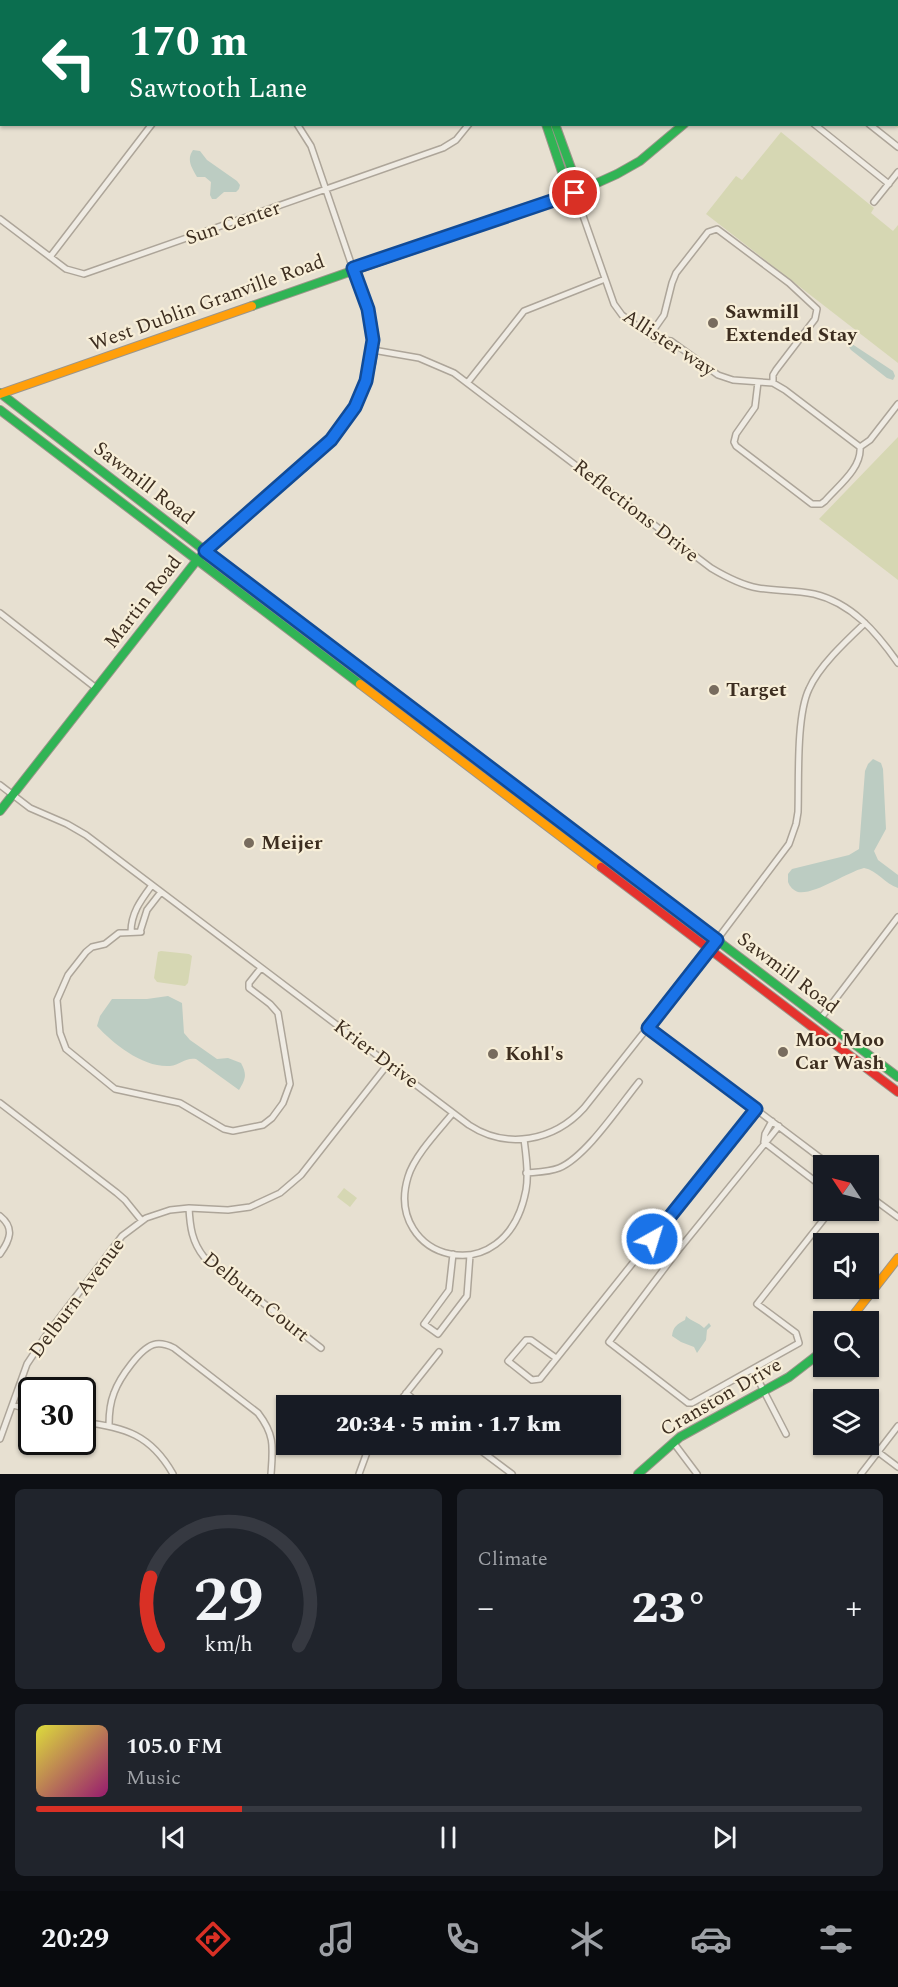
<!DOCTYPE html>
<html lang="en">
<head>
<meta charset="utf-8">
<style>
  body { margin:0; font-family:Spectral,serif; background:#20242c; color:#f1f3f6; height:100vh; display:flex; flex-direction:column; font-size:22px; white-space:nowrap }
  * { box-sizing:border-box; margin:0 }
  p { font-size:20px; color:#9ea1a6 }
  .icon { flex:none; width:33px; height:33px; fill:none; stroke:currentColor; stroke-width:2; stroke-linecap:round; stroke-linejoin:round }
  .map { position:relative; height:1474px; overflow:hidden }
  .sheet { display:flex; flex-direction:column; gap:15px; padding:15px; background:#0d0f14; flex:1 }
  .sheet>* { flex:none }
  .hud { position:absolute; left:0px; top:0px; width:898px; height:126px; box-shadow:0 2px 4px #0004; background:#0b6e4f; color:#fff; overflow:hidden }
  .needle { width:39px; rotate:305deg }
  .fabs { position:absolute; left:813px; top:1155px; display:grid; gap:12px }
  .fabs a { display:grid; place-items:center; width:66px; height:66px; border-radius:0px; background:#171b24; box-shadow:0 2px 4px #0004; font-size:30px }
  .speed { position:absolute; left:18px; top:1377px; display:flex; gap:12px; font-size:30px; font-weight:700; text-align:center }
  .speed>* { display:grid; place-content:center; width:78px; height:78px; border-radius:50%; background:#171b24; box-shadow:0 2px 4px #0004; line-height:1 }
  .speed .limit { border:3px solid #111; border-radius:9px; background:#fff; color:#111 }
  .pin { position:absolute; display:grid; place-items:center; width:51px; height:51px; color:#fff; margin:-26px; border:3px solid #fff; border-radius:50%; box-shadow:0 2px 6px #0007 }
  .me { position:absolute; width:66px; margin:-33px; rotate:39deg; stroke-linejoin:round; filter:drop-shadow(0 0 4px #0008) }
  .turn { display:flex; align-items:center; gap:21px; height:126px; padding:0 30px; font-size:27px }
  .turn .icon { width:78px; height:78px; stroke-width:2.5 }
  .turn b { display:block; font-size:42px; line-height:51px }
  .big { font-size:45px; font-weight:800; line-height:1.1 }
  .sheet .widget { flex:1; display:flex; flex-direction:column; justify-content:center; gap:9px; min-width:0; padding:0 21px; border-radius:9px; background:#20242c }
  .sheet .dial { align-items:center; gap:0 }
  .dial svg { height:156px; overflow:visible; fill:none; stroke:#363941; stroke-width:7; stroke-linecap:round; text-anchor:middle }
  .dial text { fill:#f1f3f6; stroke:none }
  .song { display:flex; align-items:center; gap:18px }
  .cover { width:72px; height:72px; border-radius:9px; background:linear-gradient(135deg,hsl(60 70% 55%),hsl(320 70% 35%)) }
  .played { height:6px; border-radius:3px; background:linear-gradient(90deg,#d93025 25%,#363941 25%) }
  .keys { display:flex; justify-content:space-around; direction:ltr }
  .heat { display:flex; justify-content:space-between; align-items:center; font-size:33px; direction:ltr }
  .sheet .tiles { flex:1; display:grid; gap:15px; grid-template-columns:1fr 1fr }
  .widget:last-child { grid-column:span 2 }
  .trip { position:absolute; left:276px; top:1395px; width:345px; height:60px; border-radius:0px; background:#171b24; box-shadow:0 2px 4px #0004; font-weight:800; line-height:60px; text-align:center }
  .tabs { display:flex; height:96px; justify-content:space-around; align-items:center; background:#090b0e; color:#9ea1a6 }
  .tabs .icon { width:42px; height:42px }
  .tabs .active { color:#d93025 }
  .tabs b { font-size:27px; color:#f1f3f6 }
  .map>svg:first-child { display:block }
  .green { fill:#d6d7b3 }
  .water { fill:#bcccc2 }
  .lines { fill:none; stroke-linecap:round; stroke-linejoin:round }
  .street-casing { stroke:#ada599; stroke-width:8 }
  .fast-casing { stroke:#9c958a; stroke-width:10 }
  .slow-casing { stroke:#9c958a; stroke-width:10 }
  .jam-casing { stroke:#9c958a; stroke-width:10 }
  .street { stroke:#efebe3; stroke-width:5 }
  .fast { stroke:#30b455; stroke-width:8 }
  .slow { stroke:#ff9f0a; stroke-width:8 }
  .jam { stroke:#e5322d; stroke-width:8 }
  .route-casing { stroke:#114b97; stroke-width:15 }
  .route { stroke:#1a73e8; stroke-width:10 }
  .poi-dot { fill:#786c5e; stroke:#f7eed8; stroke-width:2 }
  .labels { text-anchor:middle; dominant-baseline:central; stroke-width:4.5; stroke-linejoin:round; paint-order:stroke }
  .street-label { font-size:20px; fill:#3d2e20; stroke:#f7eed8 }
  .poi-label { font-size:20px; font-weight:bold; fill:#3d2e20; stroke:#f7eed8; text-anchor:start }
</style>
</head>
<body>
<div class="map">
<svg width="898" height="1474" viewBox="0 0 898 1474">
  <rect width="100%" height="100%" fill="#e7e0d1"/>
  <!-- green -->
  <path class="green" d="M837 0H898V128L893 125 897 124V2L835 1Z
    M781 132 874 208 871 213 893 231 898 225V363L706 214 736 176 742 180Z
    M898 437V580L819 519Z
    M161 951 189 954 192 956 188 983 185 986 157 982 154 978 158 952Z
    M344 1188 357 1198 350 1207 337 1197Z"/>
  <!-- water -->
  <path class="water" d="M193 150 200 151 207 160 237 181 240 185 239 189 236 192H224L216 199H212L210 195 211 182 205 177H197C192 168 186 160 193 150Z
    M852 344 893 371 895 376 893 380 887 378 851 350 848 346Z
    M873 759 881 763 883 769 886 829 874 851 878 860 898 875V888C885 884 877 870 864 868 847 872 815 895 798 892 793 890 790 887 788 882V874L792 869 849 855 859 849 865 771 868 764Z
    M168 996 182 1003 184 1033 190 1040 217 1059 228 1058 241 1063C247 1074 246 1079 239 1090L196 1059C186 1057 180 1065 170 1066 144 1068 113 1044 97 1026L100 1016 112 999H147Z
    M686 1316C691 1321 698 1322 704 1328L709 1323 711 1326 707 1330 706 1340 697 1353 694 1347 681 1342 672 1336C673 1327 677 1324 685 1320Z"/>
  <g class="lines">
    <!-- street casing -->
    <g class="street-casing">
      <path id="street" d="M200 0 201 2
        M703 2 705 0
        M297 124 311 146 353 269
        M814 124 889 184
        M869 124 898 147
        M575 193 614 304 622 315 655 339 671 341 718 375 733 380 773 383 785 390 860 447
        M874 202 898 172
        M0 219 66 269 84 274 443 148 456 140 469 124
        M50 257 152 124
        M650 335 664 315 672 283 676 273 708 232 717 229 789 283 817 309 815 319 776 370 773 375V383
        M373 350 419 358 454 373 711 568C726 577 741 585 758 588 776 591 795 590 814 594 852 603 877 633 898 663
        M468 382 524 311 605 279
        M758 382 755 407 736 434 734 442 736 446 812 504H821L825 501C838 486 862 468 860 447L870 440 898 404
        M0 613 96 688
        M0 785 30 808 67 824 86 835 469 1125C507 1150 554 1141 584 1108L710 949 789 844 796 824 798 812C799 781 796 716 809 689 819 666 847 640 865 623
        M131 932C131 913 141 900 152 885
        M140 932 147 910 161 892
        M141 932 119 933 105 944 92 947 86 952 68 975 57 1000 60 1033 66 1049 115 1089 180 1103 224 1129 233 1131 263 1125 272 1118 283 1103 290 1084 278 1013 270 1004 249 988V983L261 968
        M821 1018 898 917
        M648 1028 831 1166
        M0 1103 117 1193 125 1200 142 1221
        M453 1113C439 1130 414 1156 408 1177 383 1259 506 1296 526 1190 529 1174 526 1155 524 1139
        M779 1126 676 1253 609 1342 688 1403H692L799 1343 796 1333 757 1304 831 1210
        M764 1142 824 1188
        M764 1142 765 1134 772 1121
        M526 1173C537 1172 549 1172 559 1168 586 1157 620 1105 639 1082
        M868 1195 898 1217
        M189 1208C190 1227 192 1242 204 1257L321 1348
        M0 1216C15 1228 10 1240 0 1254
        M453 1254 449 1290 424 1324 438 1334 467 1296 470 1255
        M556 1358 531 1340H526L508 1361 532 1380 540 1379 756 1109
        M753 1370 786 1434
        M406 1393 422 1406
        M13 1405 32 1410
        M396 1406 439 1352
        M82 1422C125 1427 151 1435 173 1474
        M109 1425C109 1414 110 1403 114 1393 119 1379 141 1346 156 1344 163 1343 168 1345 174 1348L258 1413C275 1435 273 1447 271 1474
        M0 1439 27 1364 45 1337 122 1236 146 1218 170 1210 189 1208 228 1210 250 1207 280 1193 301 1175 388 1064
        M673 1442 697 1474
        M472 1444 512 1474
        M878 1452 898 1467
        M359 1474 370 1444
        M861 1474 898 1426"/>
    </g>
    <!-- fast casing -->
    <g class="fast-casing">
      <path id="fast" d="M505 0 506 2
        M518 0 519 2
        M825 2 826 0
        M546 124 565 181 575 193
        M555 124 575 179V193
        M252 306 575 193 617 174 640 161 684 124
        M0 393 390 693
        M0 410 360 684
        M0 811 197 560 223 535 304 467
        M616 864 898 1077
        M638 1474 680 1437 789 1377 824 1350"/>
    </g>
    <!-- slow casing -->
    <g class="slow-casing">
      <path id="slow" d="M736 0 737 2
        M0 394 252 306
        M304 467C343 432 383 377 372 321 368 303 360 286 353 269
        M360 684 601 867
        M390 693 616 864
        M848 1322 898 1258"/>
    </g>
    <!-- jam casing -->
    <g class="jam-casing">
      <path id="jam" d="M601 867 898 1092"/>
    </g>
    <!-- street -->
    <use href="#street" class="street"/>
    <!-- fast -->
    <use href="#fast" class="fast"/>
    <!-- slow -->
    <use href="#slow" class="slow"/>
    <!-- jam -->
    <use href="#jam" class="jam"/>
  </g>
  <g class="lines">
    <!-- route casing -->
    <g class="route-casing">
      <path id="route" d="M575 193 353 268 368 309 373 340 366 381 355 407 331 440 205 551 717 940 648 1028 756 1109 652 1239"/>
    </g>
    <!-- route -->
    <use href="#route" class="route"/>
  </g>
  <!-- markers -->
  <g class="poi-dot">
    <circle cx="713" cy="323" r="6"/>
    <circle cx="714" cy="690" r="6"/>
    <circle cx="249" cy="843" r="6"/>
    <circle cx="783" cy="1052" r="6"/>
    <circle cx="493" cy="1054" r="6"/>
  </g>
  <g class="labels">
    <!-- street labels -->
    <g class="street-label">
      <text transform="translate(233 223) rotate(-19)">Sun Center</text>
      <text transform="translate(207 303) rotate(-20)">West Dublin Granville Road</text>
      <text transform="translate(669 343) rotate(33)">Allister way</text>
      <text transform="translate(144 483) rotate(38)">Sawmill Road</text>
      <text transform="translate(636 511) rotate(38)">Reflections Drive</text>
      <text transform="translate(143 602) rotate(-52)">Martin Road</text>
      <text transform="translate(788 973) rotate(37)">Sawmill Road</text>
      <text transform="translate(376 1054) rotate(37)">Krier Drive</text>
      <text transform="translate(256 1297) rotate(39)">Delburn Court</text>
      <text transform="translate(77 1298) rotate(-53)">Delburn Avenue</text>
      <text transform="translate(721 1397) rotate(-30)">Cranston Drive</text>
    </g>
    <!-- poi labels -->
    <g class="poi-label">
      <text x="725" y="312">Sawmill<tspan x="725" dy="23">Extended Stay</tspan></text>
      <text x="726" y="690">Target</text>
      <text x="261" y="843">Meijer</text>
      <text x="795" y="1040">Moo Moo<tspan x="795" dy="23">Car Wash</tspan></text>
      <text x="505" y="1054">Kohl's</text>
    </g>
  </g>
</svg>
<div class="fabs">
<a><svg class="needle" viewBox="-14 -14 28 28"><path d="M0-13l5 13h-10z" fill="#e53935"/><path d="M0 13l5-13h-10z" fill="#9ea1a6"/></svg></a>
<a><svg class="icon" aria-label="sound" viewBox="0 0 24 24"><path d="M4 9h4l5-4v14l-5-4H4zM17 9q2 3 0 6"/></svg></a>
<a><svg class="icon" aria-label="search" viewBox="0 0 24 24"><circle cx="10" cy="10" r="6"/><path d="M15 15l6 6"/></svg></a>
<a><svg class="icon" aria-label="layers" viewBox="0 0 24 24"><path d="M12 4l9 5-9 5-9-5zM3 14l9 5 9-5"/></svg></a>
</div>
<div class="speed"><div class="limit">30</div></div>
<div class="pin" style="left:575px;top:193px;background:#d93025"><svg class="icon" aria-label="arrive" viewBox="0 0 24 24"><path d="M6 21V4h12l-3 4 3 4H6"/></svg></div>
<svg class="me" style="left:652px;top:1239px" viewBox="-20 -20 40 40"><circle r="17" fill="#1a73e8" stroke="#fff" stroke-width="3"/><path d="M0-11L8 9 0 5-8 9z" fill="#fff"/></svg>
<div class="trip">20:34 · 5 min · 1.7 km</div>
<div class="hud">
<div class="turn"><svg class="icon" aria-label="left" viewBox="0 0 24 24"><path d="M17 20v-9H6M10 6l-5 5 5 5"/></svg><div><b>170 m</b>Sawtooth Lane</div></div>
</div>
</div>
<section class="sheet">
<div class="tiles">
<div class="widget dial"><svg viewBox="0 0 100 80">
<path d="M14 69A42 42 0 1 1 86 69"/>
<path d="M14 69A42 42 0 0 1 10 34" stroke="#d93025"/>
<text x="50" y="56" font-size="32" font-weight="700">29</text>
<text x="50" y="72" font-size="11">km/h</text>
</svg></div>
<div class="widget"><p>Climate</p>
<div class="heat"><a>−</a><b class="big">23°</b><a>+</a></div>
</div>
<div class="widget">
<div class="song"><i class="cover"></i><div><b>105.0 FM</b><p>Music</p></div></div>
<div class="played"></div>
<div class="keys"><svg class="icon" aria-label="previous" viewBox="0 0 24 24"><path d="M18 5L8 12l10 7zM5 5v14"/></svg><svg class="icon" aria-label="pause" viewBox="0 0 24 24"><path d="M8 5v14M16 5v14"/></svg><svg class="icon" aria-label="next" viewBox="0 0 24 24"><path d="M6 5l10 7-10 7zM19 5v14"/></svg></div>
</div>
</div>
</section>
<nav class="tabs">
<b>20:29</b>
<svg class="icon active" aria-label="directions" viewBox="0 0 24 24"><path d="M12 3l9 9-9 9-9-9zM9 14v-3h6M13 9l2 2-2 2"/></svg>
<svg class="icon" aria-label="music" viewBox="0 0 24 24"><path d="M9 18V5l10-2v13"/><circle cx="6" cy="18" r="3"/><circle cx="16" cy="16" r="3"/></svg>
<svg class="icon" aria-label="phone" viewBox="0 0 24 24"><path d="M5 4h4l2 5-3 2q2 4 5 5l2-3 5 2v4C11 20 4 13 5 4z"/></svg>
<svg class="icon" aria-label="climate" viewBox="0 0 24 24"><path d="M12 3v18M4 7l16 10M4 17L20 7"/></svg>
<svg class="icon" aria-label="car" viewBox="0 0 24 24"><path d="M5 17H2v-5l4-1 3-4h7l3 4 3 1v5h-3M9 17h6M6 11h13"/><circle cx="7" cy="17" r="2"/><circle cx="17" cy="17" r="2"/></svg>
<svg class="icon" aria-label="filters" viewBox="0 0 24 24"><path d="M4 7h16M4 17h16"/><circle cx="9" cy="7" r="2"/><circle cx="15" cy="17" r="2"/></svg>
</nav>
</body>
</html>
